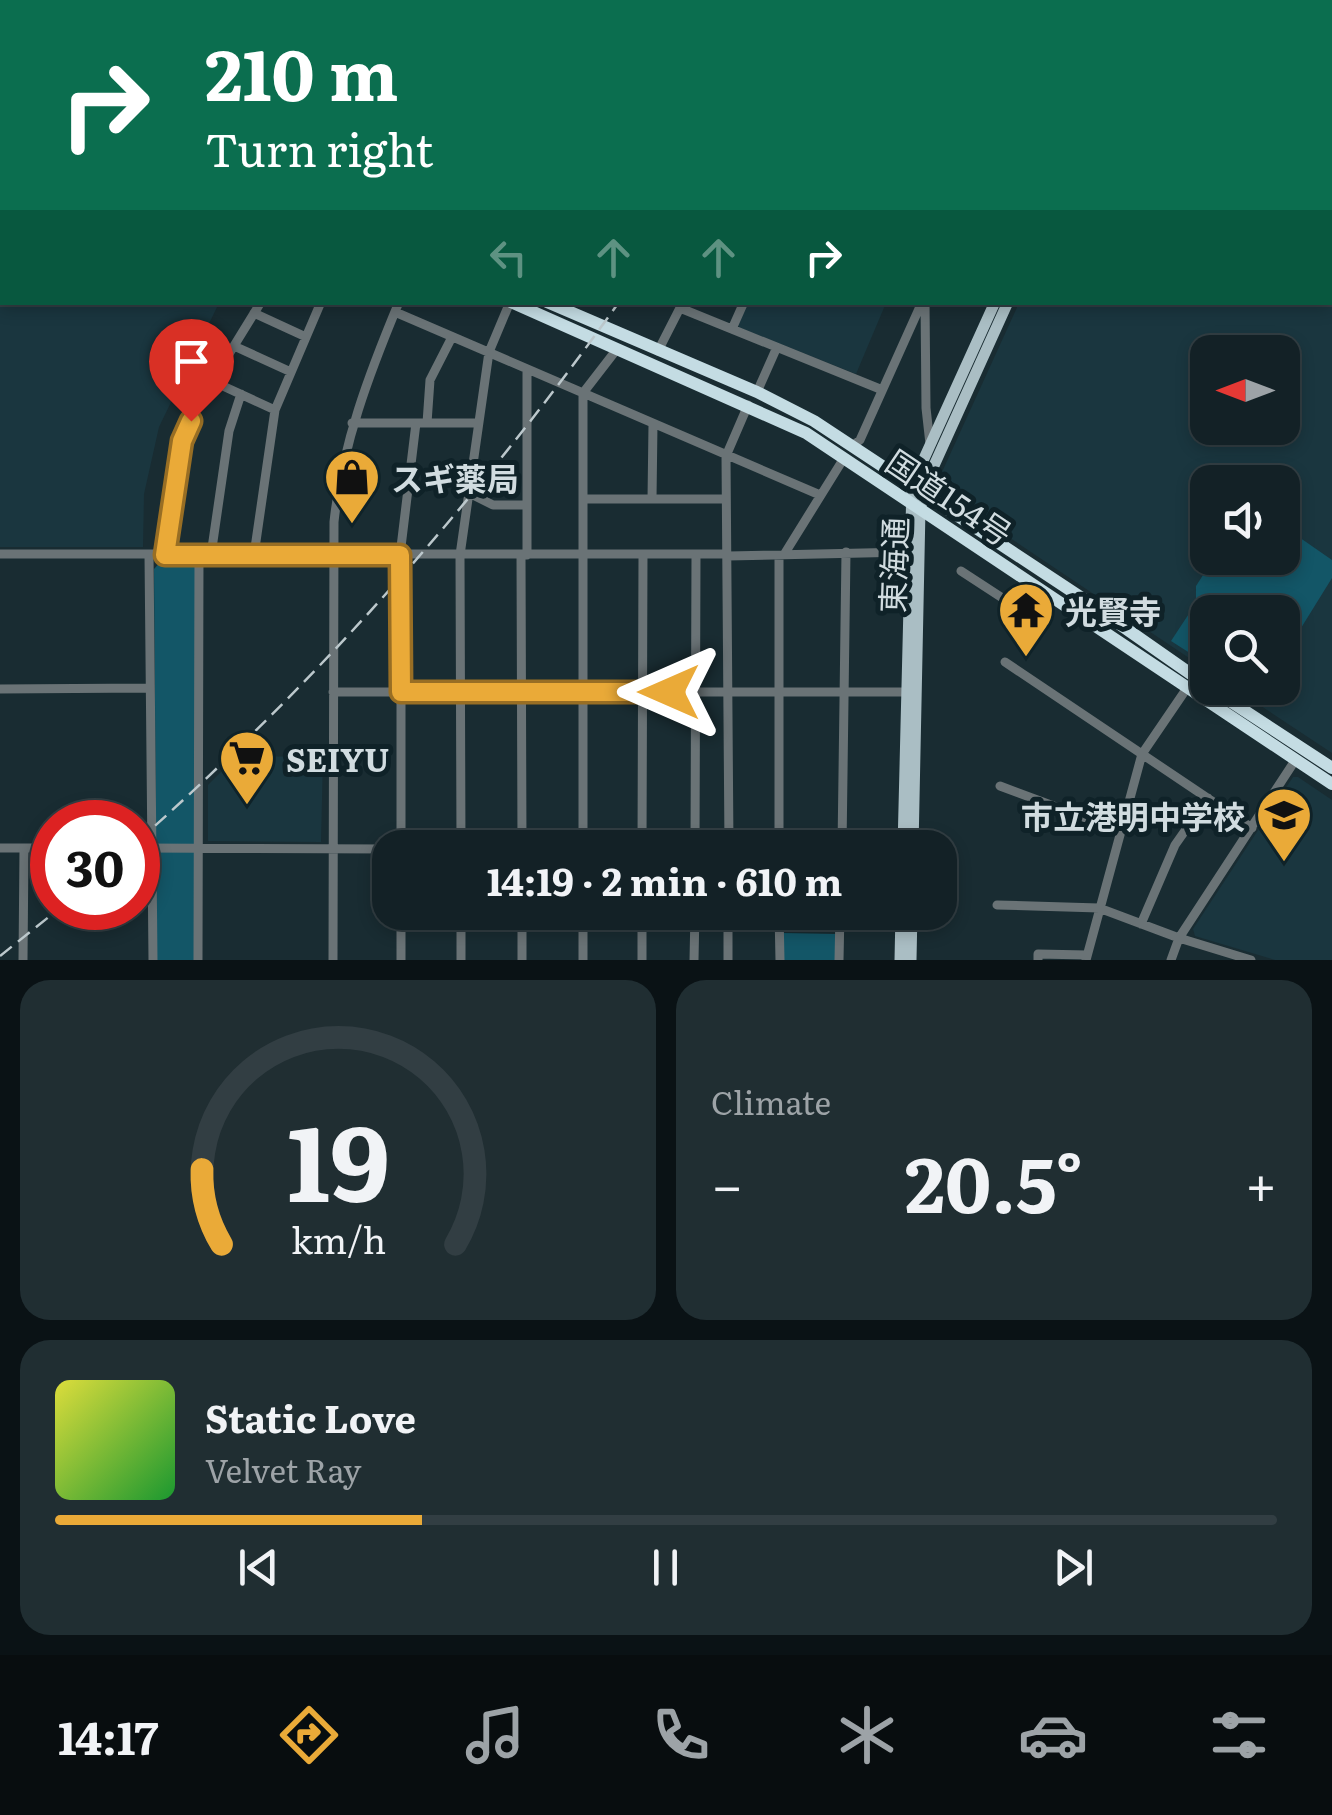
<!DOCTYPE html>
<html lang="en">
<head>
<meta charset="utf-8">
<style>
  body { margin:0; font-family:Literata,"Noto Sans JP",serif; background:#202e32; color:#f1f3f6; height:100vh; display:flex; flex-direction:column; font-size:38px; white-space:nowrap }
  * { box-sizing:border-box; margin:0 }
  p { font-size:32px; color:#9da3a7 }
  .icon { flex:none; width:55px; height:55px; fill:none; stroke:currentColor; stroke-width:2; stroke-linecap:round; stroke-linejoin:round }
  .map { position:relative; height:960px; overflow:hidden }
  .panel { display:flex; flex-direction:column; gap:20px; padding:20px; background:#0a1215; flex:1 }
  .panel>* { flex:none }
  .guide { position:absolute; left:0px; top:0px; width:1332px; height:305px; box-shadow:0 5px 15px #0003,0 0 0 2px #323e43; background:#0b6e4f; color:#fff; overflow:hidden }
  .needle { width:65px; rotate:270deg }
  .buttons { position:absolute; left:1190px; top:335px; display:grid; gap:20px }
  .buttons a { display:grid; place-items:center; width:110px; height:110px; border-radius:20px; background:#132126; box-shadow:0 5px 15px #0003,0 0 0 2px #323e43; font-size:50px }
  .speed { position:absolute; left:30px; top:800px; display:flex; gap:20px; font-size:50px; font-weight:700; text-align:center }
  .speed>* { display:grid; place-content:center; width:130px; height:130px; border-radius:50%; background:#132126; box-shadow:0 5px 15px #0003,0 0 0 2px #323e43; line-height:1 }
  .speed .limit { border:15px solid #d22; background:#fff; color:#111 }
  .pin { position:absolute; display:grid; place-items:center; width:85px; height:85px; color:#fff; margin:-102px -42px; border-radius:50% 50% 50% 0; rotate:-45deg; box-shadow:0 0 10px #0007 }
  .pin .icon { rotate:45deg }
  .me { position:absolute; width:110px; margin:-55px; rotate:270deg; stroke-linejoin:round; filter:drop-shadow(0 0 8px #0008) }
  .turn { display:flex; align-items:center; gap:35px; height:210px; padding:0 40px; font-size:45px }
  .turn .icon { width:130px; height:130px; stroke-width:2.5 }
  .turn b { display:block; font-size:70px; line-height:85px }
  .lanes { display:flex; align-items:center; height:95px; padding:0 40px; background:#0003; justify-content:center; gap:50px; direction:ltr }
  .lanes .off { opacity:.35 }
  .big { font-size:75px; font-weight:700; line-height:1.1 }
  .panel .card { flex:1; display:flex; flex-direction:column; justify-content:center; gap:15px; min-width:0; padding:0 35px; border-radius:30px; background:#202e32 }
  .panel .dial { align-items:center; gap:0 }
  .dial svg { height:260px; overflow:visible; fill:none; stroke:#323e43; stroke-width:7; stroke-linecap:round; text-anchor:middle }
  .dial text { fill:#f1f3f6; stroke:none }
  .song { display:flex; align-items:center; gap:30px }
  .cover { width:120px; height:120px; border-radius:15px; background:linear-gradient(135deg,hsl(60 70% 55%),hsl(130 70% 35%)) }
  .played { height:10px; border-radius:5px; background:linear-gradient(90deg,#eaaa38 30%,#323e43 30%) }
  .keys { display:flex; justify-content:space-around; direction:ltr }
  .heat { display:flex; justify-content:space-between; align-items:center; font-size:55px; direction:ltr }
  .panel .tiles { flex:1; display:grid; gap:20px; grid-template-columns:1fr 1fr }
  .card:last-child { grid-column:span 2 }
  .trip { position:absolute; left:372px; top:830px; width:585px; height:100px; border-radius:30px; background:#132126; box-shadow:0 5px 15px #0003,0 0 0 2px #323e43; font-weight:700; line-height:100px; text-align:center }
  .menu { display:flex; height:160px; justify-content:space-around; align-items:center; background:#080d0f; color:#9da3a7 }
  .menu .icon { width:70px; height:70px }
  .menu .on { color:#eaaa38 }
  .menu b { font-size:45px; color:#f1f3f6 }
  .map>svg:first-child { display:block }
  .built { fill:#1a363f; fill-rule:evenodd }
  .green { fill:#135667 }
  .lines { fill:none; stroke-linecap:round; stroke-linejoin:round }
  .minor { stroke:#6a7376; stroke-width:9 }
  .major { stroke:#aabec4; stroke-width:11 }
  .highway { stroke:#c4dce3; stroke-width:12 }
  .rail { stroke:#bcc8cc; stroke-width:2.5; stroke-dasharray:15 8; stroke-linecap:butt }
  .route-casing { stroke:#986e24; stroke-width:25 }
  .route { stroke:#eaaa38; stroke-width:18 }
  .labels { text-anchor:middle; dominant-baseline:central; stroke-width:10; stroke-linejoin:round; paint-order:stroke }
  .poi-label { font-size:32px; font-weight:bold; fill:#d1dce0; stroke:#0f2228; text-anchor:start }
  .street-label { font-size:32px; fill:#d1dce0; stroke:#0f2228 }
</style>
</head>
<body>
<div class="map">
<svg width="1332" height="960" viewBox="0 0 1332 960">
  <rect width="100%" height="100%" fill="#192c32"/>
  <!-- built -->
  <path class="built" d="M1330 12 1332 13V753L1234 688H1282V612H1208L1207 670 949 497 942 472 1019 303 1330 302ZM1208 352H1282V428H1208ZM1208 482H1282V558H1208Z
    M0 96 2 302 219 303 159 427 144 494 143 547H0Z
    M748 303H886L856 374 740 328 738 325Z
    M237 756 323 757 321 842 208 841V785Z
    M1293 777H1298L1332 800V960H1275L1195 936 1193 929Z"/>
  <!-- green -->
  <path class="green" d="M1283 526 1332 560V578L1283 657 1282 612H1208L1207 664 1171 641 1196 603V586L1214 558H1282Z
    M163 559 191 560 195 565V960H157L154 569Z
    M783 933 837 934 836 960H782Z"/>
  <g class="lines">
    <!-- minor -->
    <path class="minor" d="M697 0 703 2
      M10 2 11 0
      M193 2 194 0
      M457 2 458 0
      M530 2 531 0
      M571 2 573 0
      M716 2 717 0
      M766 2 767 0
      M840 2 841 0
      M910 2 911 0
      M1122 2 1123 0
      M1159 2 1160 0
      M0 26 2 20
      M925 302 926 408 930 444
      M680 308 880 389
      M395 312 820 495
      M254 313 306 337
      M732 329 744 302
      M234 346 291 372
      M658 351 683 302
      M212 381 275 410
      M757 392 777 347
      M352 423H478
      M427 423 430 380 452 337
      M852 446 860 440 922 302
      M469 493 493 505H527
      M583 499H726
      M652 499 653 424
      M785 553 844 458
      M0 554H727
      M149 555 153 960
      M165 555 182 441 200 401 261 302
      M211 555 229 431 241 394
      M254 555 275 410 321 302
      M521 555 522 848
      M527 555V369
      M728 556 908 552
      M779 556V848
      M961 571 1007 601
      M1005 662 1252 828
      M0 689 149 688
      M333 692H905
      M1000 786 1121 831
      M0 848H52
      M138 848 390 849
      M401 848V547L416 423
      M461 848 460 555 489 352 510 302
      M583 848V393L617 349
      M642 848 643 554
      M695 848 696 554
      M729 848 726 456 748 405
      M842 848 846 552
      M997 905 1099 908 1179 938 1251 960
      M401 912V960
      M779 912 780 960
      M1141 924 1175 845 1208 798
      M23 960 24 848
      M198 960 199 555
      M333 960 334 522C342 445 369 374 399 302
      M461 960V912
      M522 960V912
      M583 960V912
      M642 960V912
      M694 960 695 912
      M728 960V912
      M839 960 840 912
      M1038 960V954L1087 955
      M1086 960 1142 754 1187 688
      M1171 960 1179 938 1296 759"/>
    <!-- major -->
    <path class="major" d="M1130 2 1131 0
      M1143 2 1144 0
      M903 848 912 485 995 302
      M913 848 920 509 932 470 1008 302
      M900 960 901 912
      M911 960 912 912"/>
    <!-- highway -->
    <path class="highway" d="M0 66 2 67
      M0 82 2 83
      M511 302 806 433 1332 784
      M547 302 757 392 814 421 1085 600 1208 686
      M1210 688 1332 768"/>
    <!-- rail -->
    <path class="rail" d="M812 2 813 0
      M138 841C318 681 479 499 619 302
      M0 956 60 908"/>
  </g>
  <g class="lines">
    <!-- route casing -->
    <g class="route-casing">
      <path id="route" d="M191 421 182 441 165 555H400L401 692H669"/>
    </g>
    <!-- route -->
    <use href="#route" class="route"/>
  </g>
  <!-- icons -->
  <defs>
    <g id="shop-pin" transform="scale(2.875)"><path d="M0 17L-7.5 6A9.5 9.5 0 1 1 7.5 6Z" fill="#eaaa38" stroke="#0f2228"/><path d="M-5-2.5h2.3a2.7 3.5 0 0 1 5.4 0H5L5.5 6h-11ZM-1.5-2.5h3a1.5 2.3 0 0 0-3 0Z" fill="#111"/></g>
    <g id="temple-pin" transform="scale(2.875)"><path d="M0 17L-7.5 6A9.5 9.5 0 1 1 7.5 6Z" fill="#eaaa38" stroke="#0f2228"/><path d="M0-6L5-2H3V0L6.5 2.5H4V6H1.5V3h-3V6H-4V2.5H-6.5L-3 0V-2H-5Z" fill="#111"/></g>
    <g id="supermarket-pin" transform="scale(2.875)"><path d="M0 17L-7.5 6A9.5 9.5 0 1 1 7.5 6Z" fill="#eaaa38" stroke="#0f2228"/><path d="M-6-5.5h2.5l.6 2H6L4.5 2H-2.5L-4.4-4H-6ZM-1.5 3.2a1.3 1.3 0 1 0 .1 0ZM3 3.2a1.3 1.3 0 1 0 .1 0Z" fill="#111"/></g>
    <g id="school-pin" transform="scale(2.875)"><path d="M0 17L-7.5 6A9.5 9.5 0 1 1 7.5 6Z" fill="#eaaa38" stroke="#0f2228"/><path d="M0-5L7-2L0 1L-7-2ZM-4 1L0 2.5L4 1V4Q0 6-4 4Z" fill="#111"/></g>
  </defs>
  <g fill-rule="evenodd">
    <use href="#shop-pin" x="352" y="477"/>
    <use href="#temple-pin" x="1026" y="610"/>
    <use href="#supermarket-pin" x="247" y="758"/>
    <use href="#school-pin" x="1284" y="815"/>
  </g>
  <g class="labels">
    <!-- poi labels -->
    <g class="poi-label">
      <text x="391" y="477">スギ薬局</text>
      <text x="1065" y="610">光賢寺</text>
      <text x="286" y="758">SEIYU</text>
      <text x="1245" y="815" text-anchor="end">市立港明中学校</text>
    </g>
    <!-- street labels -->
    <g class="street-label">
      <text transform="translate(950 496) rotate(34)">国道154号</text>
      <text transform="translate(892 565) rotate(-88)">東海通</text>
    </g>
  </g>
</svg>
<div class="buttons">
<a><svg class="needle" viewBox="-14 -14 28 28"><path d="M0-13l5 13h-10z" fill="#e53935"/><path d="M0 13l5-13h-10z" fill="#9da3a7"/></svg></a>
<a><svg class="icon" aria-label="sound" viewBox="0 0 24 24"><path d="M4 9h4l5-4v14l-5-4H4zM17 9q2 3 0 6"/></svg></a>
<a><svg class="icon" aria-label="search" viewBox="0 0 24 24"><circle cx="10" cy="10" r="6"/><path d="M15 15l6 6"/></svg></a>
</div>
<div class="speed"><div class="limit">30</div></div>
<div class="pin" style="left:191px;top:421px;background:#d93025"><svg class="icon" aria-label="arrive" viewBox="0 0 24 24"><path d="M6 21V4h12l-3 4 3 4H6"/></svg></div>
<svg class="me" style="left:669px;top:692px" viewBox="-20 -20 40 40"><path d="M0-17L14 15 0 8-14 15z" fill="#eaaa38" stroke="#fff" stroke-width="4"/></svg>
<div class="trip">14:19 · 2 min · 610 m</div>
<div class="guide">
<div class="turn"><svg class="icon" aria-label="right" viewBox="0 0 24 24"><path d="M7 20v-9h11M14 6l5 5-5 5"/></svg><div><b>210 m</b>Turn right</div></div>
<div class="lanes"><svg class="icon off" aria-label="left" viewBox="0 0 24 24"><path d="M17 20v-9H6M10 6l-5 5 5 5"/></svg><svg class="icon off" aria-label="ahead" viewBox="0 0 24 24"><path d="M12 20V5M6 11l6-6 6 6"/></svg><svg class="icon off" aria-label="ahead" viewBox="0 0 24 24"><path d="M12 20V5M6 11l6-6 6 6"/></svg><svg class="icon" aria-label="right" viewBox="0 0 24 24"><path d="M7 20v-9h11M14 6l5 5-5 5"/></svg></div>
</div>
</div>
<section class="panel">
<div class="tiles">
<div class="card dial"><svg viewBox="0 0 100 80">
<path d="M14 69A42 42 0 1 1 86 69"/>
<path d="M14 69A42 42 0 0 1 8 46" stroke="#eaaa38"/>
<text x="50" y="56" font-size="32" font-weight="700">19</text>
<text x="50" y="72" font-size="11">km/h</text>
</svg></div>
<div class="card"><p>Climate</p>
<div class="heat"><a>−</a><b class="big">20.5°</b><a>+</a></div>
</div>
<div class="card">
<div class="song"><i class="cover"></i><div><b>Static Love</b><p>Velvet Ray</p></div></div>
<div class="played"></div>
<div class="keys"><svg class="icon" aria-label="previous" viewBox="0 0 24 24"><path d="M18 5L8 12l10 7zM5 5v14"/></svg><svg class="icon" aria-label="pause" viewBox="0 0 24 24"><path d="M8 5v14M16 5v14"/></svg><svg class="icon" aria-label="next" viewBox="0 0 24 24"><path d="M6 5l10 7-10 7zM19 5v14"/></svg></div>
</div>
</div>
</section>
<nav class="menu">
<b>14:17</b>
<svg class="icon on" aria-label="directions" viewBox="0 0 24 24"><path d="M12 3l9 9-9 9-9-9zM9 14v-3h6M13 9l2 2-2 2"/></svg>
<svg class="icon" aria-label="music" viewBox="0 0 24 24"><path d="M9 18V5l10-2v13"/><circle cx="6" cy="18" r="3"/><circle cx="16" cy="16" r="3"/></svg>
<svg class="icon" aria-label="phone" viewBox="0 0 24 24"><path d="M5 4h4l2 5-3 2q2 4 5 5l2-3 5 2v4C11 20 4 13 5 4z"/></svg>
<svg class="icon" aria-label="climate" viewBox="0 0 24 24"><path d="M12 3v18M4 7l16 10M4 17L20 7"/></svg>
<svg class="icon" aria-label="car" viewBox="0 0 24 24"><path d="M5 17H2v-5l4-1 3-4h7l3 4 3 1v5h-3M9 17h6M6 11h13"/><circle cx="7" cy="17" r="2"/><circle cx="17" cy="17" r="2"/></svg>
<svg class="icon" aria-label="filters" viewBox="0 0 24 24"><path d="M4 7h16M4 17h16"/><circle cx="9" cy="7" r="2"/><circle cx="15" cy="17" r="2"/></svg>
</nav>
</body>
</html>
